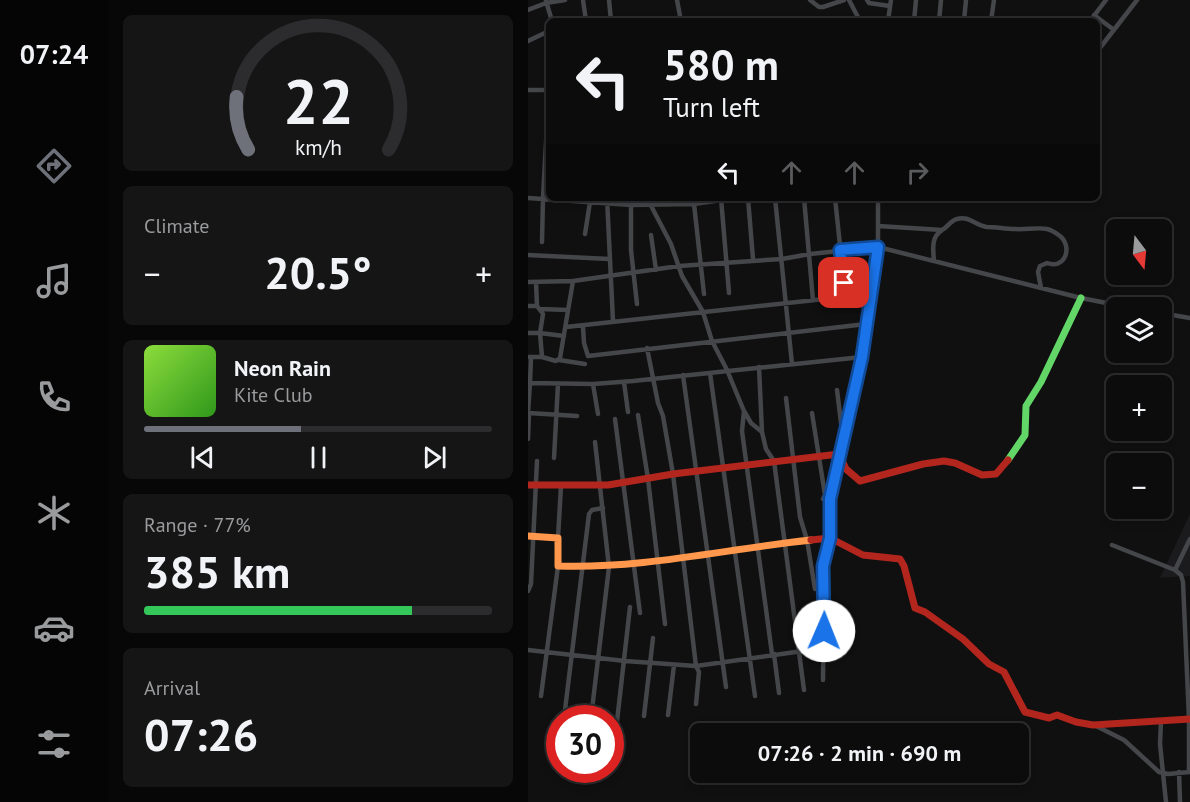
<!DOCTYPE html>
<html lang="en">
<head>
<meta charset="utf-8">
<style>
  body { margin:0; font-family:"PT Sans",sans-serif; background:#151516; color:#f1f3f6; height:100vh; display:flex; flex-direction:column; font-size:22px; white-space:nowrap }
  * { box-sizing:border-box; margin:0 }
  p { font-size:20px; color:#9a9b9d }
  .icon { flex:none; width:33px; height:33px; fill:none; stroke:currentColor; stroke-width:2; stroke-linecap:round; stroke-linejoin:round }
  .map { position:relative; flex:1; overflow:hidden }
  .panel { display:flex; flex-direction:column; gap:15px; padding:15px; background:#070707; width:420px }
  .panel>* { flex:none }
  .top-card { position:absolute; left:18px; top:18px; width:554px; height:183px; border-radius:9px; box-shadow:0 3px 9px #0003,0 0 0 2px #2c2c2e; background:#0c0c0d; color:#f1f3f6; overflow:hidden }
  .needle { width:39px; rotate:164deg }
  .controls { position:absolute; left:578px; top:219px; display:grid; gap:12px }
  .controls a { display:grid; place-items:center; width:66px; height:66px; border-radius:9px; background:#0c0c0d; box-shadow:0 3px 9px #0003,0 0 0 2px #2c2c2e; font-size:30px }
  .speed { position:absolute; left:18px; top:705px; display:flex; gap:12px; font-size:30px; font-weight:700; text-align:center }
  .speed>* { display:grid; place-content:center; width:78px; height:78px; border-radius:50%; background:#0c0c0d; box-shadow:0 3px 9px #0003,0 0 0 2px #2c2c2e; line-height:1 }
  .speed .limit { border:9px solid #d22; background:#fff; color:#111 }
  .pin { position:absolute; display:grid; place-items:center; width:51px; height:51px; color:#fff; margin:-26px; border-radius:12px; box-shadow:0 3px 9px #0006 }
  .me { position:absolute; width:66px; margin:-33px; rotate:1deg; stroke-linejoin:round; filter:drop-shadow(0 0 4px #0008) }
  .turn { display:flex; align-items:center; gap:21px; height:126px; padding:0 18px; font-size:27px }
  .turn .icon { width:78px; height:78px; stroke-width:2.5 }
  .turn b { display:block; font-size:42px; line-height:51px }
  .lanes { display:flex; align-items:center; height:57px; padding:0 18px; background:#0003; justify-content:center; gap:30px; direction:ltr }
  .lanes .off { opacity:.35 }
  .big { font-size:45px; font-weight:800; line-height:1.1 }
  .panel .tile { flex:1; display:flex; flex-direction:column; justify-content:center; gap:9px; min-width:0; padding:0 21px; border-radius:9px; background:#151516 }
  .panel .dial { align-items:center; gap:0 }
  .dial svg { height:156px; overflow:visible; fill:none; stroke:#2c2c2e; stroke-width:7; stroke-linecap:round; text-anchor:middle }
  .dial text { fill:#f1f3f6; stroke:none }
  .song { display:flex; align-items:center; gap:18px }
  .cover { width:72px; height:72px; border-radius:9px; background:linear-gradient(135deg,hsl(90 70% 55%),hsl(110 70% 35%)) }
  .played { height:6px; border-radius:3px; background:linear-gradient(90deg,#6e717a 45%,#2c2c2e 45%) }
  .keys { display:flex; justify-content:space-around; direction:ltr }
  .heat { display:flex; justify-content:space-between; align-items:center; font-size:33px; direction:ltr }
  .charge { height:9px; border-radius:4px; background:linear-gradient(90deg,#34c759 77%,#2c2c2e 0) }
  .trip { position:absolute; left:162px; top:723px; width:339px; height:60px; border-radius:9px; background:#0c0c0d; box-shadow:0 3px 9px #0003,0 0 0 2px #2c2c2e; font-weight:800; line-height:60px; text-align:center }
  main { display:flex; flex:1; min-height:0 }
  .tab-bar { display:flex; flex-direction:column; width:108px; justify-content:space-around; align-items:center; background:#050505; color:#9a9b9d }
  .tab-bar .icon { width:42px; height:42px }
  .tab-bar .on { color:#6e717a }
  .tab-bar b { font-size:27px; color:#f1f3f6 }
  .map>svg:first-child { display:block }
  .built { fill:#1b1b1d }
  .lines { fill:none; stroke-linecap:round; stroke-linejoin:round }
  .street { stroke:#454649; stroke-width:4.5 }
  .fast { stroke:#63d668; stroke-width:7 }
  .slow { stroke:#ff974d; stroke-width:7 }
  .jam { stroke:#b3261e; stroke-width:7 }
  .route-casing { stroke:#114b97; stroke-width:15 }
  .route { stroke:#1a73e8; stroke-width:10 }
</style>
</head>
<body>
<main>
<nav class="tab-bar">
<b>07:24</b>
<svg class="icon on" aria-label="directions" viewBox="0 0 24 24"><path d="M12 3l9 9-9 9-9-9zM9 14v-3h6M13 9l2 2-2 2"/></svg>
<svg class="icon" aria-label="music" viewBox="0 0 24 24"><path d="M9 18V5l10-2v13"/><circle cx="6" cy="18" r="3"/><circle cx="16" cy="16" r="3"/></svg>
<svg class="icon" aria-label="phone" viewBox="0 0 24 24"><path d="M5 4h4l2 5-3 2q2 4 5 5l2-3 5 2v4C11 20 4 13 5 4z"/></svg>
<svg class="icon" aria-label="climate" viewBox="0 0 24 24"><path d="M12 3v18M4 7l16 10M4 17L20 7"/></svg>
<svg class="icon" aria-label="car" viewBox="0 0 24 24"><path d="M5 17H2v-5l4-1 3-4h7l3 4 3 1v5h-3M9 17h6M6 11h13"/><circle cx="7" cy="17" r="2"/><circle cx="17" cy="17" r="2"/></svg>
<svg class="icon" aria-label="filters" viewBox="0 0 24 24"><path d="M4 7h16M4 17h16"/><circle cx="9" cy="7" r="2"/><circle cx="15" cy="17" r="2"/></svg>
</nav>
<section class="panel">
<div class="tile dial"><svg viewBox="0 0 100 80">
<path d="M14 69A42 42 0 1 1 86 69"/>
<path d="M14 69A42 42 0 0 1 8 42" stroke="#6e717a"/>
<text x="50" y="56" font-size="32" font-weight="700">22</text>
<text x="50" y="72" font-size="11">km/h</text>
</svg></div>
<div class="tile"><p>Climate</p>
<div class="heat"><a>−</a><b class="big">20.5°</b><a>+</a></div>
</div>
<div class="tile">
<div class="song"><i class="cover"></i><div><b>Neon Rain</b><p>Kite Club</p></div></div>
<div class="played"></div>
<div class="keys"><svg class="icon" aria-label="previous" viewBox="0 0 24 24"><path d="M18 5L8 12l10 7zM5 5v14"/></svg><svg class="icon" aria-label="pause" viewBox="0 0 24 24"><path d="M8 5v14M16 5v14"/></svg><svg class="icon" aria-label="next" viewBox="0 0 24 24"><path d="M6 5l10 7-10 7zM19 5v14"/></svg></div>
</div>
<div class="tile"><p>Range · 77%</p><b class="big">385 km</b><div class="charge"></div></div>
<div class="tile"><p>Arrival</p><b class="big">07:26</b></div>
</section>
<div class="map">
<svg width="662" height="802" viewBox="0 0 662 802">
  <rect width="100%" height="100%" fill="#101011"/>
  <!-- built -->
  <path class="built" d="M662 514V576L632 578Z"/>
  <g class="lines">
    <!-- street -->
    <path class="street" d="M55 0 58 21
      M81 0 83 21
      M149 0 153 21
      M282 0 291 7H295L316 0
      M321 0 332 21
      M339 0 341 3 362 6
      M18 1 24 21
      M0 10 18 3 37 0
      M566 15 586 30
      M360 21 363 0
      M386 21 388 0
      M411 21 413 0
      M436 21 438 0
      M463 21 466 0
      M562 21 578 0
      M0 41 21 31
      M568 53 609 0
      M0 90H21
      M0 198 103 205V250L109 304
      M79 198 85 321
      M119 198 143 244 154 276 175 312 184 341 199 370 216 411 223 423 234 432 238 449 246 461 276 690
      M193 198 201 293
      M220 198 225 259
      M247 198 264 364
      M276 198 285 300
      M307 198 316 283
      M166 204 176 294
      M103 205 166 204 208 198
      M350 226 414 230C420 227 423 220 429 219 441 215 448 226 459 227 468 227 478 229 487 229 497 230 510 227 519 229 524 230 528 233 532 236 545 247 537 270 519 263L512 266 510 272 513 288
      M57 234 62 202
      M123 235 128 270
      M14 242 15 198 21 88
      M0 255 81 259
      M406 261C405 249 403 237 414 230
      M0 282 45 281 151 266 254 259 282 254 350 247 553 298 604 308
      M0 306H9L8 282
      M12 309 40 310
      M633 313 662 318
      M38 327 343 294
      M55 327 56 343 60 356 338 324
      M0 333H12L15 314 9 306
      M119 348 130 403 135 416 145 474 168 666 296 648
      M0 357H14L28 361 32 358 45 281
      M14 357 12 333 36 336
      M31 360 57 364
      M231 367 234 432
      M182 373 227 696
      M155 375 198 687
      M96 382 100 412
      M2 383 3 357
      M65 384 70 414
      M309 390 314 431 316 435
      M258 398 272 517 279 540 287 589
      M216 411 214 431 244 654
      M0 413 2 383 65 384 105 381 334 357
      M284 413 297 495 295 499
      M110 415 120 479 137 624
      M87 419 112 613
      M0 439 1 413 49 416
      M26 458 30 384
      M30 538 33 486
      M584 545 647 570
      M0 591 3 584 9 461
      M289 639V649
      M0 650 97 661 168 666 171 672 168 704
      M246 654 251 693
      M295 680 296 595 295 565 302 538V499L334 357 350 247V198
      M13 696 30 566
      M140 715 146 665
      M116 716 125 638
      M36 718 61 514 64 510 75 508
      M63 718 81 567 67 442
      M633 721 632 744 638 802
      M568 726 596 740 631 772 640 774 662 772
      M88 730 102 607
      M661 771V719L655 582 653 575 647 570 662 539
      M651 772 652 802"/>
    <!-- fast -->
    <path class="fast" d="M480 460 497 435 498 406 513 382 553 298"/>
    <!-- slow -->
    <path class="slow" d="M0 536 30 538V566C115 569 198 549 283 540"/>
    <!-- jam -->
    <path class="jam" d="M0 485H80L145 474 311 454 318 469 332 481 395 464 416 461 427 463 454 475 468 474 480 460
      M283 540 302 538 335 555 372 559 376 566 387 608 397 612 435 639 461 664 476 672 497 712 521 718 529 715 548 722 565 725 662 719"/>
  </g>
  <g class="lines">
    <!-- route casing -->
    <g class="route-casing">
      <path id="route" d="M296 631 295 566 302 538V499L334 357 350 247 312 250 316 283"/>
    </g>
    <!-- route -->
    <use href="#route" class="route"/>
  </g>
</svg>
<div class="controls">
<a><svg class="needle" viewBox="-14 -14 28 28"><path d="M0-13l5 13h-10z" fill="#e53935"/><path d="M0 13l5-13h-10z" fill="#9a9b9d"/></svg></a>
<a><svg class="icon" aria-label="layers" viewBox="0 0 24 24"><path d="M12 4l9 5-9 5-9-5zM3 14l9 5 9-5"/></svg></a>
<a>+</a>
<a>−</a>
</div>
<div class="speed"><div class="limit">30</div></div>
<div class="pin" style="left:316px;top:283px;background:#d93025"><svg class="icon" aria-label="arrive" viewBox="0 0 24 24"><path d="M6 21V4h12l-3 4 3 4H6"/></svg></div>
<svg class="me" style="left:296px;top:631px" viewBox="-20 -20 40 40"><circle r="19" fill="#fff"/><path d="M0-13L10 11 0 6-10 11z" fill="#1a73e8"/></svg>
<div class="trip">07:26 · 2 min · 690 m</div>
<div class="top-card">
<div class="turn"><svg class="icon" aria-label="left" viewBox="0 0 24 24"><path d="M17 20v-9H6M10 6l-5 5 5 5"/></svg><div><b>580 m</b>Turn left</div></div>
<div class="lanes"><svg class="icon" aria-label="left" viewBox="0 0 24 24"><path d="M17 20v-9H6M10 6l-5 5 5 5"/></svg><svg class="icon off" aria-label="ahead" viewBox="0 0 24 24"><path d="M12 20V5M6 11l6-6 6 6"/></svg><svg class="icon off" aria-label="ahead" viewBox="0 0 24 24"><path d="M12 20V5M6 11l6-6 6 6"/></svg><svg class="icon off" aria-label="right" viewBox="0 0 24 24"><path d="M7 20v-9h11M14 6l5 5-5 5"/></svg></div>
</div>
</div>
</main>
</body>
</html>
